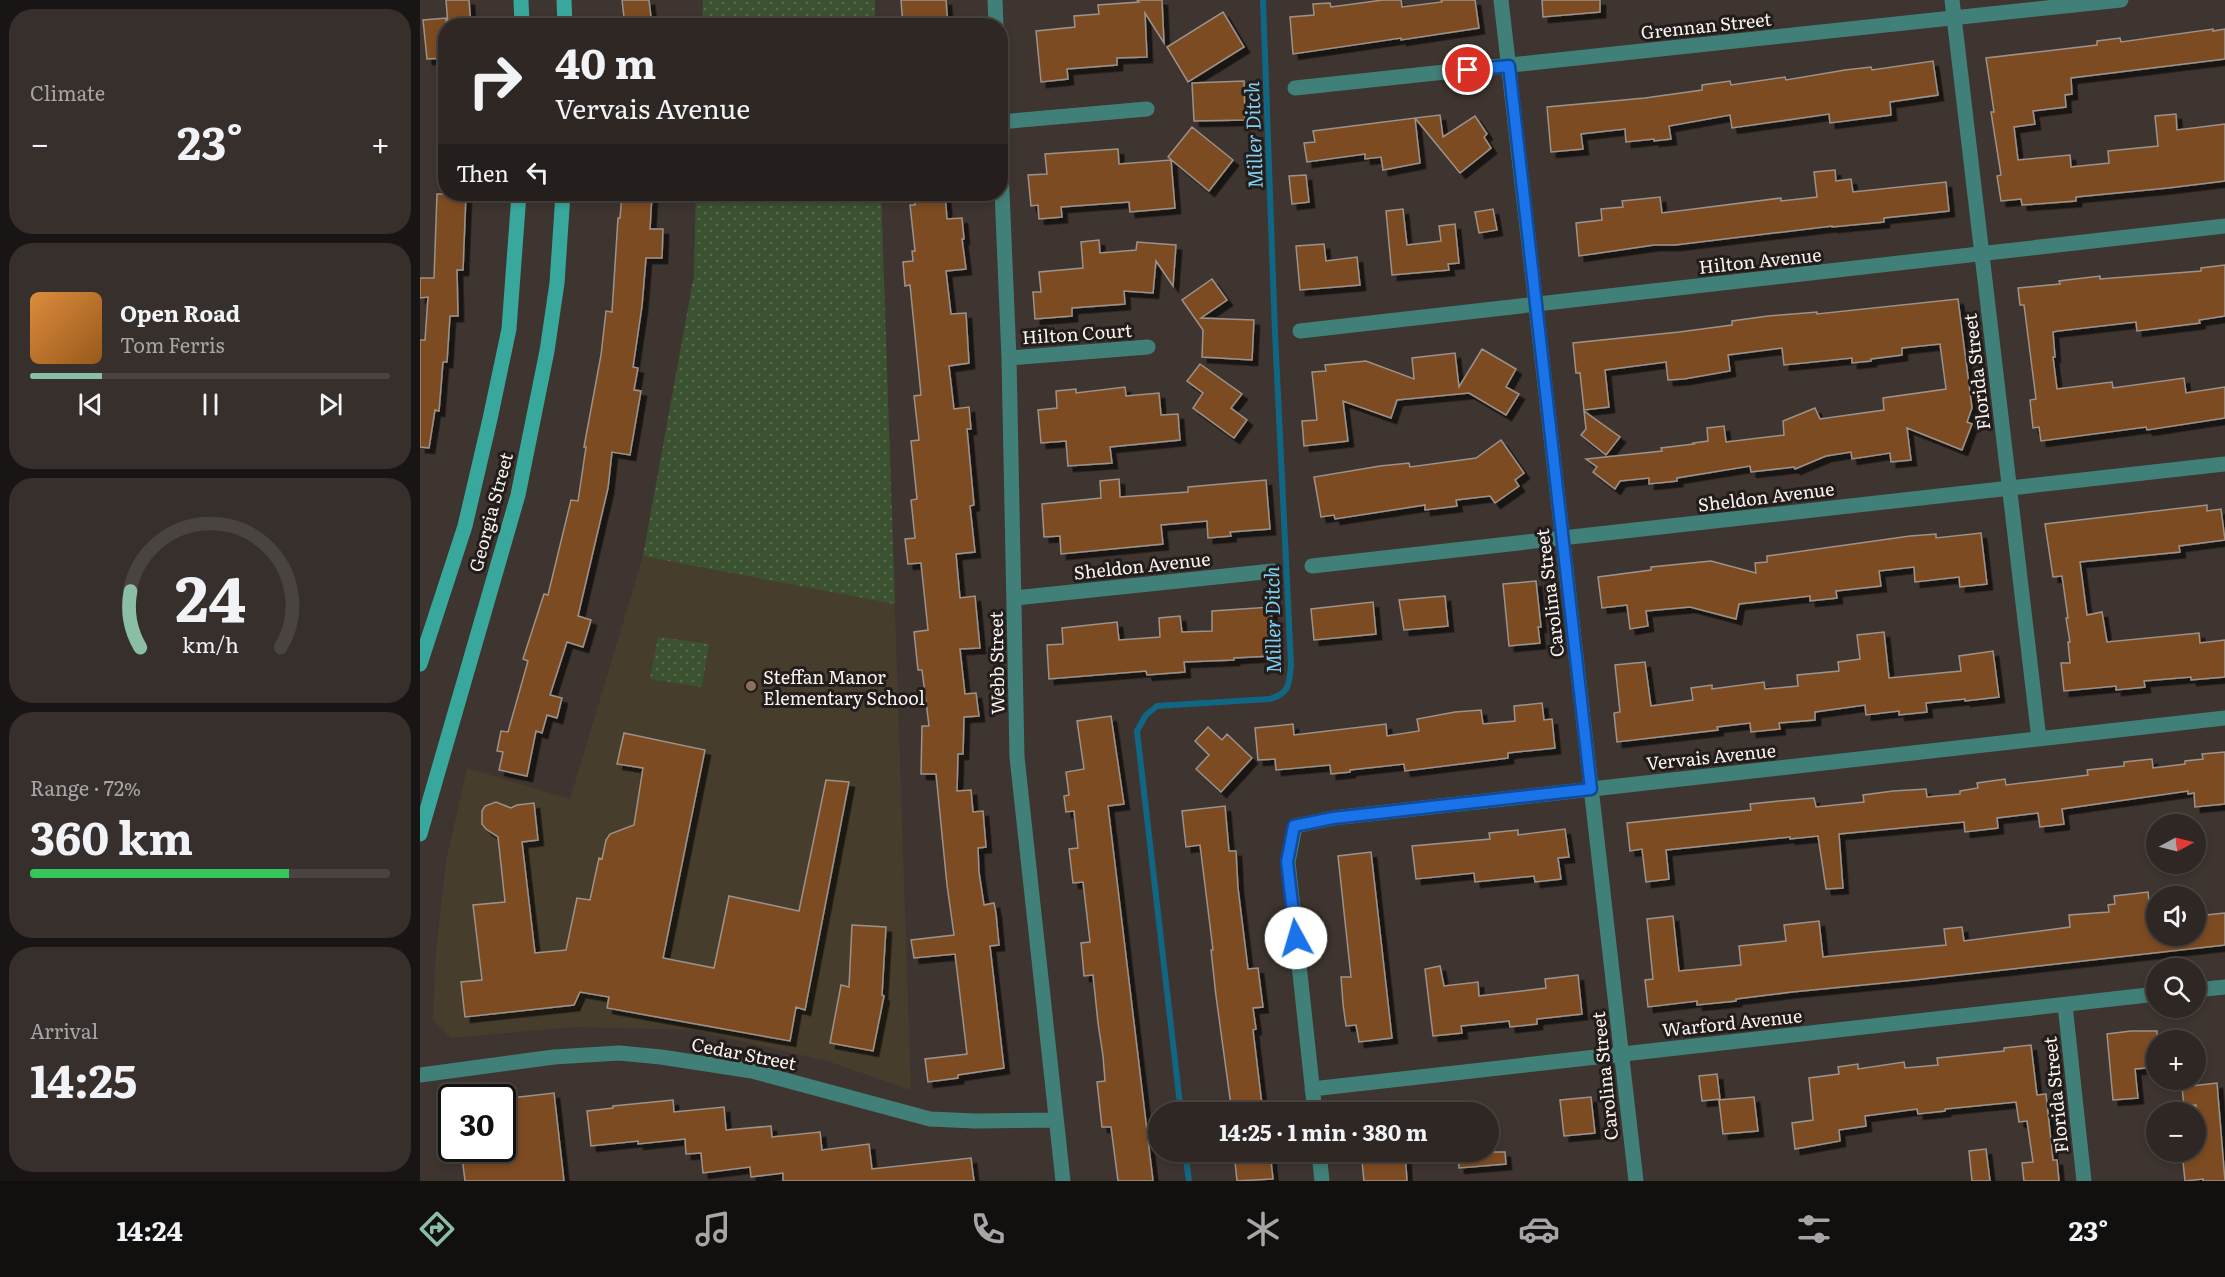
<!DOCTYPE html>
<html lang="en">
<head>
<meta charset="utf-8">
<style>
  body { margin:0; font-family:Literata,serif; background:#362f2c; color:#f1f3f6; height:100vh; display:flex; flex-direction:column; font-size:22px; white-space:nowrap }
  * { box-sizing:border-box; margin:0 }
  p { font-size:20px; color:#a7a5a6 }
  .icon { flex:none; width:33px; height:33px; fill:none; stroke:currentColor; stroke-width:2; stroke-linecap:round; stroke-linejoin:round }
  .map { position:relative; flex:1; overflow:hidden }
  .details { display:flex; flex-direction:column; gap:9px; padding:9px; background:#191514; width:420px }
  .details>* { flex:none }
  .guide { position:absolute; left:18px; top:18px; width:570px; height:183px; border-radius:24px; box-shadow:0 3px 9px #0003,0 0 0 2px #494441; background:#2e2724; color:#f1f3f6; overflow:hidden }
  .needle { width:39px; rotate:83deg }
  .tools { position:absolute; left:1726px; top:814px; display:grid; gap:12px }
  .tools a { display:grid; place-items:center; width:60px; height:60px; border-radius:50%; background:#2e2724; box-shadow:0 3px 9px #0003,0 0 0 2px #494441; font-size:30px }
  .speed { position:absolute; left:18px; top:1084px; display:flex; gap:12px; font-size:30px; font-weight:700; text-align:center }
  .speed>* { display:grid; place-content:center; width:78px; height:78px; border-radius:50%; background:#2e2724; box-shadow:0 3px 9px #0003,0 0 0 2px #494441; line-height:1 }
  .speed .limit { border:3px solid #111; border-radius:9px; background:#fff; color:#111 }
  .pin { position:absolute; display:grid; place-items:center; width:51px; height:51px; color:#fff; margin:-26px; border:3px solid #fff; border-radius:50%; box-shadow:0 2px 6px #0007 }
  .me { position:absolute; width:66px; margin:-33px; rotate:354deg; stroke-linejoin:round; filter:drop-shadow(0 0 4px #0008) }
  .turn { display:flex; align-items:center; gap:21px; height:126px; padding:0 18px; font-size:27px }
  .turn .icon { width:78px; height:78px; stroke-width:2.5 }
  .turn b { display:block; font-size:42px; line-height:51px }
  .then { display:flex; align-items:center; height:57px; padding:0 18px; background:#0003; gap:12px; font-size:22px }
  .big { font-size:45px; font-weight:700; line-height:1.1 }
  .details .tile { flex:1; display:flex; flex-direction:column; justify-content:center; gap:9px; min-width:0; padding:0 21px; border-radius:24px; background:#362f2c }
  .details .dial { align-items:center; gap:0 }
  .dial svg { height:156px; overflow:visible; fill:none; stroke:#494441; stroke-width:7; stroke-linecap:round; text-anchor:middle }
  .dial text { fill:#f1f3f6; stroke:none }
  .song { display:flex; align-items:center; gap:18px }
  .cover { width:72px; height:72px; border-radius:9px; background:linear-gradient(135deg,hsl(30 70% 55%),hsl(30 70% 35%)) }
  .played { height:6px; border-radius:3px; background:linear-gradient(90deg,#8abfa5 20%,#494441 20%) }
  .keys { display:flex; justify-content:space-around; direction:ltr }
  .heat { display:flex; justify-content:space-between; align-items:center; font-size:33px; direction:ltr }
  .charge { height:9px; border-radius:4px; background:linear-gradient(90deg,#34c759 72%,#494441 0) }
  .trip { position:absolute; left:728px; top:1102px; width:351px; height:60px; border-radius:30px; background:#2e2724; box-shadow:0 3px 9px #0003,0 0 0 2px #494441; font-weight:700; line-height:60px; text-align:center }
  .dock { display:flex; height:96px; justify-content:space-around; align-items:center; background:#12100e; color:#a7a5a6 }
  .dock .icon { width:42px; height:42px }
  .dock .active { color:#8abfa5 }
  .dock b { font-size:27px; color:#f1f3f6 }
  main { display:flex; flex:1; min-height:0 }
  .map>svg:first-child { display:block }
  .commercial { fill:#473d2c }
  .grass { fill:url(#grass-dots) }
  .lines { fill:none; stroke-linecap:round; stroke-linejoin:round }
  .stream { stroke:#116683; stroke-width:6 }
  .building { fill:#7d4b23; stroke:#9c928a; stroke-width:1.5; filter:url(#shadow) }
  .minor { stroke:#418078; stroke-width:15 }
  .secondary { stroke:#39a89c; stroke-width:15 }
  .route-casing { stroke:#114b97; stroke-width:15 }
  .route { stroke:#1a73e8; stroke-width:10 }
  .education-dot { fill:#8d6e63; stroke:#221d1b; stroke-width:2 }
  .labels { text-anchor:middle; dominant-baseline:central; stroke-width:6; stroke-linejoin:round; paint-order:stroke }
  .street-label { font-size:18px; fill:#faf3f0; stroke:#221d1b }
  .poi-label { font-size:18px; fill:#faf3f0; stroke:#221d1b; text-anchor:start }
  .water-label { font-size:20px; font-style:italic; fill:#7fd0f4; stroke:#221d1b }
</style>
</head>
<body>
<main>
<section class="details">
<div class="tile"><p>Climate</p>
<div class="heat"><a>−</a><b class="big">23°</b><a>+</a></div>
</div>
<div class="tile">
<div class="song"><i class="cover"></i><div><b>Open Road</b><p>Tom Ferris</p></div></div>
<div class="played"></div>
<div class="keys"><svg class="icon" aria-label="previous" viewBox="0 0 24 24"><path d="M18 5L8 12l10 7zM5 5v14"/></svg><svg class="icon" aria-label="pause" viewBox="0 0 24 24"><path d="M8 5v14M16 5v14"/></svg><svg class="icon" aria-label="next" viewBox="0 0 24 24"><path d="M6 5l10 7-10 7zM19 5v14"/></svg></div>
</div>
<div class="tile dial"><svg viewBox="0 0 100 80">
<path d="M14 69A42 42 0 1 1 86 69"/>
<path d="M14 69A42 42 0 0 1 9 40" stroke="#8abfa5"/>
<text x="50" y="56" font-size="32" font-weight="700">24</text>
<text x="50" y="72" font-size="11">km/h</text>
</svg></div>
<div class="tile"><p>Range · 72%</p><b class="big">360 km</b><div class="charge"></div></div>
<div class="tile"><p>Arrival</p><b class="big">14:25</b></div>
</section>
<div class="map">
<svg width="1805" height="1181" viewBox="0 0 1805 1181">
  <defs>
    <pattern id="grass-dots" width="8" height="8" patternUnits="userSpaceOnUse" patternTransform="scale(1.5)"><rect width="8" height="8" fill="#3b5231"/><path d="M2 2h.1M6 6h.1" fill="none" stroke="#586b4f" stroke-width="1.8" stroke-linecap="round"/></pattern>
    <filter id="shadow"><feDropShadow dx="5.5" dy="5.5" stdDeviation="0" flood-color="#0009"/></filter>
  </defs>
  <rect width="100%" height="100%" fill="#3e3430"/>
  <!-- commercial -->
  <path class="commercial" d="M276 194H461L491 1090 407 1061 273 1030 156 1027 31 1038 13 1021 16 951 26 861 47 768 150 799 223 556 274 275Z"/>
  <!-- grass -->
  <path class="grass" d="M283 0H455V25H282Z
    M276 194H461L475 604 223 556 274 275Z
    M238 637 289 644 282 687 230 679Z"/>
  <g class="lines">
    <!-- stream -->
    <path class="stream" d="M761 1113 717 731 726 715 737 706 850 699C870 693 869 684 871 665L855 333 843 0
      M765 1152 769 1181"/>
  </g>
  <!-- building -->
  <path class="building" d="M26 0H49L51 26H28Z
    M202 0H229L232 26H205Z
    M481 0H526L528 26H483Z
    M717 0H742L744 43 725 13 727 57 697 58V65L647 69 648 79 621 82 616 31 655 27 654 16 679 14 678 5 719 2Z
    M963 0H981L982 7 1022 2 1021 0H1055L1059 28 981 40V38L873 54 870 17 894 15 893 4 910 3 911 7Z
    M1122 0H1180V12L1123 17Z
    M803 12 824 47 768 82 747 47Z
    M26 18V58L7 59 3 20Z
    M1793 29V31L1805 29V59L1651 78 1652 94 1645 95 1646 107 1613 111 1615 124 1594 127 1598 160 1650 155 1651 167 1689 163 1688 151 1738 146 1735 116 1756 114 1757 130 1805 124V181L1748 188 1656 197V201L1630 203 1602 205 1601 199 1581 201 1577 176 1581 175 1571 112H1574L1566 58 1677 45V41L1700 38 1701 42Z
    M1513 61 1518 95 1470 102 1471 115 1410 123 1409 114 1312 128 1310 115 1249 126 1251 139 1234 141V139L1206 142 1205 129 1161 134 1163 149 1131 152 1127 107 1225 98 1282 90V85L1310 81 1311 85 1365 77 1366 80 1425 70 1451 67 1452 70Z
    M824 81 825 120 774 121 772 83Z
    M1020 115 1023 137 1055 116 1067 134 1064 137 1071 148 1040 173 995 118Z
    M995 118 1000 163 963 170 961 157 945 159V154L887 162 884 143 895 142 893 131Z
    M772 127 813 160 789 191 748 157Z
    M698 149 699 164 751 160 755 208 710 212 709 202 641 207 642 217 619 219 618 205 611 206 608 175 627 174 625 154Z
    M1415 170 1416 181 1431 179 1433 192 1526 182 1529 211 1464 218V222L1412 227V226L1255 245H1234L1159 256 1156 223 1182 220 1181 209 1203 207 1202 201 1240 197 1242 213 1361 198V201L1397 197 1394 172Z
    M886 175 889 202 872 204 869 176Z
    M17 194H46L43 270H37L38 316H30L27 362H23L19 411 15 410 9 448 0 447V340H5L8 297 0 298V278H14Z
    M202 194H232L230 229H243L242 258H226L222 306 213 367 218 368 214 390 221 391 210 455 192 452 188 488 158 616 171 620 163 647 147 642 130 695 142 698 137 718 127 715 122 733 116 731 107 776 79 770 83 752 77 751 81 731 88 732 108 661 103 659 124 594 128 595 151 500 158 501 166 447H164L181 355 186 311 192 312 198 218H200Z
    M493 194H525L527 219 542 218 544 239H542L546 269 526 271 531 314 546 313 549 363 529 366 534 409 549 407 551 429H547L554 505 550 506 555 552 536 554 540 598 555 596 560 648 540 649 545 694 556 693 559 716 544 717 543 754H538L537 791 551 790 553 812 563 811 566 847 558 848 559 872 564 905 574 903 576 913 579 945 570 946 584 1068 538 1075V1078L508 1082 505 1059 547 1054 535 954 494 958 491 940 534 935 527 885 516 774H501L502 726H509L502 670H498L494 632 508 630 501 563 488 564 485 539 495 538 491 500 497 499 491 441 499 440 494 396 501 395 490 285 485 286 483 262 493 261 492 251H495L490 205H495Z
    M983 209 987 245 1021 241 1019 226 1035 224 1039 263 1028 264 1029 270 972 275 966 211Z
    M1073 209 1077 230 1059 233 1055 212Z
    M679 240 680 253 716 250 717 242 756 245 753 286 736 261 733 293 704 291 705 304 652 308V316L615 319 613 292H621L619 272 663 268 661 242Z
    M904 244 906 261 937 257 940 285 880 290 876 246Z
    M1805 265V316L1779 320 1780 323 1717 331 1716 322 1638 331 1633 332 1635 357H1633L1637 389 1692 382 1693 388 1764 378 1766 393 1805 387V418L1727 430 1726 427 1621 441 1619 427 1613 428 1610 400 1616 399 1604 305H1600L1598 288 1640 284 1639 281 1680 276V279L1781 271V268Z
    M792 279 807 300 781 318 834 320 832 360 782 357 783 330 762 300Z
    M1538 299 1552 408 1547 422 1552 424 1542 450 1487 428 1491 460 1471 462 1470 453 1432 459 1431 452 1406 456 1375 469 1374 467 1331 472 1330 466 1257 478V481L1229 484V478L1200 481 1195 489 1173 472 1177 467 1166 459 1242 451 1241 448 1274 444 1273 443 1288 441 1287 428 1304 426 1306 442 1364 435 1363 421 1395 408 1400 419 1464 410 1463 398 1526 389 1520 344 1482 348V355L1451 359V361L1432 363V358L1364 365 1362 348 1308 355 1310 371 1264 379 1248 380 1246 362 1185 370 1189 407 1164 410 1160 373H1156L1153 343 1259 332 1312 325V321L1348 316 1397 312V314Z
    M1062 349 1096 369 1086 387 1099 394 1086 415 1049 393 977 400 971 418 923 401 928 441 884 446 882 421 897 420 892 372 906 371 905 365 946 361 994 379 992 358 1035 353 1039 387Z
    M780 364 822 394 811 408 827 420 814 438 773 408 783 393 767 381Z
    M705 387 706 396 739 393 741 415 758 414 760 440 690 447 692 463 648 466 646 441 621 443 618 410 637 408 636 391 656 389V393Z
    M1164 411 1200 437 1186 455 1161 435 1166 429Z
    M1081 440 1104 473 1095 480 1099 486 1075 503 1070 496 1036 500 1037 506 1005 510V505L915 519 914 515 901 517 894 477 960 466 989 463 990 467 1056 458Z
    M699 479 700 497 768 492V487L846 480 850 529 810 532 811 536 788 538 787 521 741 525 743 544 641 554 640 536 624 537 622 504 681 498 680 481Z
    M1787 505V511L1801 509 1805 540 1759 546 1760 552 1660 562 1667 615 1682 612 1687 642 1779 633 1780 643 1805 640V677L1771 680V677L1724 681 1725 687 1696 690V686L1644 691 1641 663H1650L1648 642H1650L1646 618H1648L1642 576 1633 577 1625 524Z
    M1561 533 1567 584 1540 587 1539 577 1495 582 1494 567 1459 571 1461 586 1416 591 1417 598 1390 601V596L1319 604 1316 619 1270 607 1226 611 1228 626 1210 629 1207 605 1182 608 1178 577 1231 570V567L1291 561 1336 573 1335 563 1347 562V556L1490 536 1516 534V538Z
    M1116 581 1121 627H1118L1120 643 1089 646 1083 584Z
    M1025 596 1028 626 984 630 979 600Z
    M953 602 956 634 894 640 891 609Z
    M851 607 854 656 814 658V660L764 662 765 672 727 675 726 671 629 679 627 645 643 644 642 628 697 622 699 640 740 637 739 618 760 616 762 632 792 631V611Z
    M1464 632 1469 678 1541 671 1539 656 1573 651 1579 697 1545 701V699L1506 703 1507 712 1479 715V711L1446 715 1445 705 1395 712V720L1359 723 1360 729 1331 732 1330 723 1297 727 1298 730 1197 742 1194 713 1200 712 1195 665 1225 662 1231 706 1273 700 1271 688 1292 685V689L1344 682 1345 689 1378 686 1377 675 1419 671 1418 662 1440 659 1437 635Z
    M1122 703 1124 720 1132 719 1135 748 1088 753V758L985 771 984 764 930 770V772L911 774 910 765 856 770 855 759 838 760 835 728 873 724 874 735 966 724 967 736 999 731 997 719 1035 712 1061 710 1063 724 1095 721 1094 706Z
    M691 716 704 804 688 806 733 1181H698L691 1127H682L677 1082 685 1081 683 1056 678 1023 673 975 664 976 661 943 670 942 663 882 653 883 649 849 658 848 654 811 646 812 644 796 649 795 646 772 664 769 657 721Z
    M788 727 802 740 807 734 832 758 801 792 776 769 789 755 775 741Z
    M204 733 285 750 243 958 294 968 309 896 379 911 406 780 429 782 385 1010 376 1007 370 1041 187 1008 189 997 160 992 154 1005 45 1017 41 982 62 980 53 905 85 902 78 837 66 829 62 824V811L65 806 76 802 91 808 97 805 114 803 118 840 102 842 115 953 146 950 157 898 170 900 179 858 182 859 186 840 190 834 214 825 223 768 197 764Z
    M1805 752V804L1775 807 1774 793 1768 794V791L1642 809 1644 824 1620 827 1618 813 1577 818 1578 828 1545 832 1544 822 1419 834 1423 888 1406 889 1398 836 1370 839V837L1246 850 1249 879 1226 882 1222 849 1210 851 1207 823 1331 810 1330 804 1359 801 1394 798 1396 807 1444 802 1443 795 1473 791 1506 789 1507 797 1540 794V791L1558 788 1557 783 1585 779 1586 785 1668 775 1667 770 1704 766V762L1732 759 1733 768 1765 764V761L1783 759 1782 754Z
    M805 806 809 851H816L818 888 828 969 838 968 843 1007 833 1008 836 1029 833 1030 843 1113H812L796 996 791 950H793L780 845 766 847 762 811Z
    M1145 829 1149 857 1138 858 1141 879 1115 882 1114 876 1055 882 1054 873 996 879 992 846 1070 839 1069 833 1098 830V835Z
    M951 852 972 1038 939 1042 936 1025 926 1026 923 1004 921 977H931L918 856Z
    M1728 892 1733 936H1776V916L1805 913V945L1494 980 1372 992 1316 999V1001L1277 1005V1001L1228 1007 1225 980 1233 979 1227 919 1253 916 1259 971 1321 965 1319 946 1366 941 1364 925 1399 921 1403 957 1452 952 1526 945 1524 929 1542 927 1544 941 1650 927 1649 915 1689 912 1688 905 1695 904 1694 896Z
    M432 925 466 927 462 995 464 996 453 1051 410 1043 421 985 429 987Z
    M1020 966 1024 986 1058 982 1059 996 1126 988 1125 979 1158 975 1162 1014 1117 1019V1024L1090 1027 1089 1021 1041 1026 1042 1033 1013 1036 1005 969Z
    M1711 1031H1737V1067L1715 1069 1718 1098 1693 1100 1687 1034Z
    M1611 1045 1617 1095 1626 1094 1633 1160H1637L1639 1181H1604L1602 1163 1613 1162 1607 1121 1599 1122 1596 1102 1525 1109V1111L1498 1114 1497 1109 1445 1116 1446 1126 1419 1130 1420 1141 1375 1149 1372 1123 1393 1120 1389 1078 1419 1074 1418 1067 1438 1064V1069L1484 1062 1485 1068 1518 1065 1517 1058 1584 1051V1048Z
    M1297 1074 1300 1099 1282 1101 1279 1076Z
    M1797 1083 1805 1181H1783V1179L1765 1181 1762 1152H1776V1105L1764 1106 1762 1087Z
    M134 1093 144 1181H45L41 1149H82V1099Z
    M1171 1097 1175 1133 1144 1136 1140 1100Z
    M1334 1097 1338 1131 1303 1134 1299 1100Z
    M253 1100 254 1112 304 1107 306 1130 351 1126 352 1137 400 1132 402 1150 449 1144 452 1169 551 1158 554 1181H363V1173L331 1177 330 1167 283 1173 281 1153 266 1154 265 1139 218 1144V1141L171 1146 167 1111 193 1108V1106Z
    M1566 1149 1570 1181H1552L1549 1151Z
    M814 1152H850L853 1179 817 1181Z
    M941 1152H985L987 1181H944Z
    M1038 1152H1085L1086 1164 1039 1168Z"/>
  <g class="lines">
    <!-- minor -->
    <path class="minor" d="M575 0 576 26
      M1081 0 1216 1181
      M1532 0 1619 739
      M875 88 1701 0
      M580 122 727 109
      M580 143 589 358 597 757 643 1181
      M880 331 1805 226
      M589 358 728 347
      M892 566 1805 464
      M595 598 853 571
      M1776 990 1805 987
      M1645 1005 1664 1181
      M0 1075 134 1057 199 1053 241 1057 332 1071 510 1119 555 1121 636 1120
      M892 1089 1737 994
      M895 1113 868 862 875 826 913 818 1805 718
      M899 1152 902 1181"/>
    <!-- secondary -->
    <path class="secondary" d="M101 0 102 26
      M144 0 145 26
      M0 664 45 526 70 419 89 329 99 194
      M0 834 98 495 127 351 137 283 143 194"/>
  </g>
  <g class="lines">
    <!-- route casing -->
    <g class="route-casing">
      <path id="route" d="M876 938 867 862 874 826 913 818 1171 789 1089 66 1048 70"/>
    </g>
    <!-- route -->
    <use href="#route" class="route"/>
  </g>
  <!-- markers -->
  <circle class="education-dot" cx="331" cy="686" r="6"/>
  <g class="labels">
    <!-- street labels -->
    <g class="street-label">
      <text transform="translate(1286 25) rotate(-6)">Grennan Street</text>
      <text transform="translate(1340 260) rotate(-6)">Hilton Avenue</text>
      <text transform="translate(657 333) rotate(-4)">Hilton Court</text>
      <text transform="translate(1556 372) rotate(-97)">Florida Street</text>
      <text transform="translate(1346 496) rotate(-7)">Sheldon Avenue</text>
      <text transform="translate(70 512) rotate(-75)">Georgia Street</text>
      <text transform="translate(722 565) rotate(-6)">Sheldon Avenue</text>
      <text transform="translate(1129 593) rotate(-97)">Carolina Street</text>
      <text transform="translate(576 663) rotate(-91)">Webb Street</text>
      <text transform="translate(1291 756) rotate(-6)">Vervais Avenue</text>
      <text transform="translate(1312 1022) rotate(-6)">Warford Avenue</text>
      <text transform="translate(324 1053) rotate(11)">Cedar Street</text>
      <text transform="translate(1184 1076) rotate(-96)">Carolina Street</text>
      <text transform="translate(1635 1095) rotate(-96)">Florida Street</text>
    </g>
    <!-- poi labels -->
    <g class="poi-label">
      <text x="343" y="676">Steffan Manor<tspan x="343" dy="21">Elementary School</tspan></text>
    </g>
    <!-- water labels -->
    <g class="water-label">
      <text transform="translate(832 135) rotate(-92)">Miller Ditch</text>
      <text transform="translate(851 620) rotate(-91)">Miller Ditch</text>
    </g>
  </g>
</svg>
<div class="tools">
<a><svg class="needle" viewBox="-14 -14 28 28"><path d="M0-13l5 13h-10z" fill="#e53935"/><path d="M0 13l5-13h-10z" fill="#a7a5a6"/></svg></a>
<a><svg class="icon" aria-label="sound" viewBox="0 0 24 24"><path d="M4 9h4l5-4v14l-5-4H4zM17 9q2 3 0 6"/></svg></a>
<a><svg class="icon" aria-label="search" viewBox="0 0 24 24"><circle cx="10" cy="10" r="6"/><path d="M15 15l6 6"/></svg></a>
<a>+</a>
<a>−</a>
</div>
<div class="speed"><div class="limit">30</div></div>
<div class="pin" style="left:1048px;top:70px;background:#d93025"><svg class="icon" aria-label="arrive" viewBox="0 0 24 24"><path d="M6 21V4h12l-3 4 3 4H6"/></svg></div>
<svg class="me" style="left:876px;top:938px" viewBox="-20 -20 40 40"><circle r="19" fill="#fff"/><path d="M0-13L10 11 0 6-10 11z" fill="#1a73e8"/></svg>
<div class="trip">14:25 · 1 min · 380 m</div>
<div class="guide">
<div class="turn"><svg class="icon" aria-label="right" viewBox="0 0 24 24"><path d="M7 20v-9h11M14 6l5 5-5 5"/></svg><div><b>40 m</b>Vervais Avenue</div></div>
<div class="then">Then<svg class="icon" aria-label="left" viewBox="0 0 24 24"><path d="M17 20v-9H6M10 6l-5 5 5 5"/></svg></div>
</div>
</div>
</main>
<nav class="dock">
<b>14:24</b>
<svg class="icon active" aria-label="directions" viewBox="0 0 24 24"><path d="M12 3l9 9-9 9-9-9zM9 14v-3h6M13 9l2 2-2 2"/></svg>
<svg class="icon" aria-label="music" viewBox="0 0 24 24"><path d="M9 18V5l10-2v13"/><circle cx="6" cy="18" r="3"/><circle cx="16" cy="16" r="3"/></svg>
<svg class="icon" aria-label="phone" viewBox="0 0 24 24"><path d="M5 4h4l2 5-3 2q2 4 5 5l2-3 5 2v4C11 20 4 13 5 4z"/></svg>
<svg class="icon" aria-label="climate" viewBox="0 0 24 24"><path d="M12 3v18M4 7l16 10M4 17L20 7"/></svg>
<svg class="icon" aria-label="car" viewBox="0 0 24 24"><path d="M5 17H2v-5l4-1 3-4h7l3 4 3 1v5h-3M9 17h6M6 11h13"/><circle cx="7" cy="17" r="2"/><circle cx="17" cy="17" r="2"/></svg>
<svg class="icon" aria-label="filters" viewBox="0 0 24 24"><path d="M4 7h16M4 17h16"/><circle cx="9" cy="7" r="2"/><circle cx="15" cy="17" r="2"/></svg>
<b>23°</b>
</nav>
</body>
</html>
